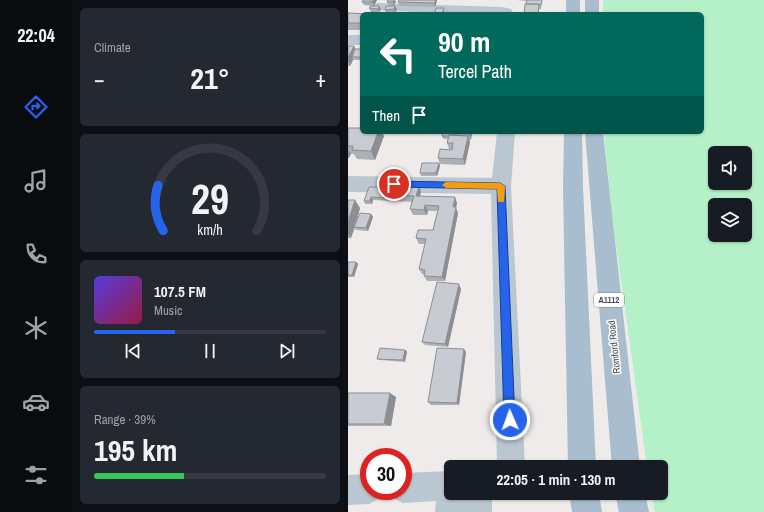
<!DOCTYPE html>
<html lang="en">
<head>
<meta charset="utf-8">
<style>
  body { margin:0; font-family:"Archivo Narrow",sans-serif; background:#242831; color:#f1f3f6; height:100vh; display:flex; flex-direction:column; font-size:15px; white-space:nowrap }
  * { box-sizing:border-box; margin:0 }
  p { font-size:13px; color:#9ea1a6 }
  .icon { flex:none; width:22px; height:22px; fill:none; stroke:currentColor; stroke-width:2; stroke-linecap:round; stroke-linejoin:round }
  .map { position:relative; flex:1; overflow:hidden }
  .panel { display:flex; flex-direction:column; gap:8px; padding:8px; background:#0d0f14; width:276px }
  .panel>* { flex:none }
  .banner { position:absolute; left:12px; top:12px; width:344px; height:122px; border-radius:6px; box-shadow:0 1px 3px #0004; background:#00695c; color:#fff; overflow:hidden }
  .fabs { position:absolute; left:360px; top:146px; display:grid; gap:8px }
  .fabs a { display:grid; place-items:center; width:44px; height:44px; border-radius:6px; background:#171b24; box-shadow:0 1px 3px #0004; font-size:20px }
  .speed { position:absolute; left:12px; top:448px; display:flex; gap:8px; font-size:20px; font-weight:700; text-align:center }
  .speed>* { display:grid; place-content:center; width:52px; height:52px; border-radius:50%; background:#171b24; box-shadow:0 1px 3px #0004; line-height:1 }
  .speed .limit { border:6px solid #d22; background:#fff; color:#111 }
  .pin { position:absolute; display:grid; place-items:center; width:34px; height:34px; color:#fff; margin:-17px; border:2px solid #fff; border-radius:50%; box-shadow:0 1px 4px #0007 }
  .me { position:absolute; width:44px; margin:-22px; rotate:358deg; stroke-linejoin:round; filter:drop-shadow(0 0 3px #0008) }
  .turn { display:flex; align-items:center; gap:14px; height:84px; padding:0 12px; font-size:18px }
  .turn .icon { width:52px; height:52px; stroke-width:2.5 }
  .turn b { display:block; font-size:28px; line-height:34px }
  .then { display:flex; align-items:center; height:38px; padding:0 12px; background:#0003; gap:8px; font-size:15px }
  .big { font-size:30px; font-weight:700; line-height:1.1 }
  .panel .tile { flex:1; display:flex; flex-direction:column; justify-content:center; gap:6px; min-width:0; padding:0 14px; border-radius:6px; background:#242831 }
  .panel .dial { align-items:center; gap:0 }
  .dial svg { height:104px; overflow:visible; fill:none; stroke:#363941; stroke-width:7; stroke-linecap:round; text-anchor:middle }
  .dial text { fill:#f1f3f6; stroke:none }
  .song { display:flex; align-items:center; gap:12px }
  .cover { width:48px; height:48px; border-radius:6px; background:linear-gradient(135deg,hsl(250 70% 55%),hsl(340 70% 35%)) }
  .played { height:4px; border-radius:2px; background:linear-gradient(90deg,#2563eb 35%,#363941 35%) }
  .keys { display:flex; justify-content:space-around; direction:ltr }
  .heat { display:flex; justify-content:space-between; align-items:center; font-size:22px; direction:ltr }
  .charge { height:6px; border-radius:3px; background:linear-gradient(90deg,#34c759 39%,#363941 0) }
  .trip { position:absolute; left:96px; top:460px; width:224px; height:40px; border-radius:6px; background:#171b24; box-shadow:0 1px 3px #0004; font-weight:700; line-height:40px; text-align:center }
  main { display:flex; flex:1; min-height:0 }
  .tab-bar { display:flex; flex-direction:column; width:72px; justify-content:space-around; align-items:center; background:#090b0e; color:#9ea1a6 }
  .tab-bar .icon { width:28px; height:28px }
  .tab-bar .selected { color:#2563eb }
  .tab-bar b { font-size:18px; color:#f1f3f6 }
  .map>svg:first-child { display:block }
  .green { fill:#b4f1c9; fill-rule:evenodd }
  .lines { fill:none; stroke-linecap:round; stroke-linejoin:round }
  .minor { fill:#bbc7d0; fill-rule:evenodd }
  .major { fill:#a8bdcd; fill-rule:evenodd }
  .wall { fill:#acafb4 }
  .shaded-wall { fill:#8c8e92 }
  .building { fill:#c8cbd1; stroke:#8c8e92 }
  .route { fill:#2563eb; stroke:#184099 }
  .slow { fill:#f59e0b }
  .labels { text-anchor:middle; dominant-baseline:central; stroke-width:3; stroke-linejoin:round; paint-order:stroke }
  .shield { fill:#fff; stroke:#7b848c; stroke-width:1 }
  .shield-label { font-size:9px; font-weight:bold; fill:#43505a }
  .street-label { font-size:10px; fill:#43505a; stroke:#fff }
</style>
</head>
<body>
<main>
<nav class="tab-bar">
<b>22:04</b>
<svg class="icon selected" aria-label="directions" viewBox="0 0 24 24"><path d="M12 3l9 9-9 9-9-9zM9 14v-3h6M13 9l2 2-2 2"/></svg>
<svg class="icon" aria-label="music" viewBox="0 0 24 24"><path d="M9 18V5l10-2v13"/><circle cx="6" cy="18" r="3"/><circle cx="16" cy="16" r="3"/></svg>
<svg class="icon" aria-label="phone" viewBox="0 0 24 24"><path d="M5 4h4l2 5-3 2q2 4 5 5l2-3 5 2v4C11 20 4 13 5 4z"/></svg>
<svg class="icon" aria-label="climate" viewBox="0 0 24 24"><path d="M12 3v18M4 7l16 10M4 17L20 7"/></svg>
<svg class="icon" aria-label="car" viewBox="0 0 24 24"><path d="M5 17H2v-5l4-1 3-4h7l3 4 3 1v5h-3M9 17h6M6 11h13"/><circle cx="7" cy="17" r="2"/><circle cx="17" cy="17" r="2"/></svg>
<svg class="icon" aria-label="filters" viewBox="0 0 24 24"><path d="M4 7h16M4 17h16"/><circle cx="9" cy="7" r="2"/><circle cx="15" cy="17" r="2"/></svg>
</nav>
<section class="panel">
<div class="tile"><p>Climate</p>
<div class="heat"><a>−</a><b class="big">21°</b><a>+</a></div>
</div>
<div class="tile dial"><svg viewBox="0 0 100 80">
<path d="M14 69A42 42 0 1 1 86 69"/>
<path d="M14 69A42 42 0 0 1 10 34" stroke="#2563eb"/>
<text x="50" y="56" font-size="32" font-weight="700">29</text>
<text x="50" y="72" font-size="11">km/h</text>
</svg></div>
<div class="tile">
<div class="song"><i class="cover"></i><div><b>107.5 FM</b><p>Music</p></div></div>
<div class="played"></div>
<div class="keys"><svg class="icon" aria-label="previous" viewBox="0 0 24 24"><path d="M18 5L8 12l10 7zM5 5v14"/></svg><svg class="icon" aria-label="pause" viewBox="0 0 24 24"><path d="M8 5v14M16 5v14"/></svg><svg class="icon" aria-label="next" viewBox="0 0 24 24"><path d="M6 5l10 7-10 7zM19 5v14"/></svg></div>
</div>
<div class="tile"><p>Range · 39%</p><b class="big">195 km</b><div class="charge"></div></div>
</section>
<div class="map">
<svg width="416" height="512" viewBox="0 0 416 512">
  <rect width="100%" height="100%" fill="#efebeb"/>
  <!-- green -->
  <path class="green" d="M255 0H416V512H307L303 493H313V467H299L264 216 256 132H354V14H255ZM367 153H397V183H367ZM367 205H397V235H367Z"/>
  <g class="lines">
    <!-- minor -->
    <path class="minor" d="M30 3 154 7 163 9 166 14H114L25 10 23 7 25 4Z
      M0 35H14V45H0Z
      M149 132H167L163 186 177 467H149L143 194 0 192V176L144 178Z
      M103 471V493H144V512H87L88 501 55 503 45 498 42 491H55V473Z
      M21 474V491H35L31 499 21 504 0 505V475Z"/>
    <!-- major -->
    <path class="major" d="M218 0H232V14H218Z
      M237 0H251V14H237Z
      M216 132H234L235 187 248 467H220L215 187Z
      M237 132H255L292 467H264Z
      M221 493H251L254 512H224Z
      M267 493H297L301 512H271Z"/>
  </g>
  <!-- wall -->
  <path class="wall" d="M15 0H29L26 6H31L33 9 31 12H23L21 8 23 6 16 5 14 2Z
    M169 0H194L193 9H191V14H176L179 1Z
    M48 1 46 6H47L49 9 47 13H38L37 10 41 6 39 2Z
    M89 1 87 7 51 6 50 2Z
    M0 13 14 14V30H0Z
    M0 46H6L7 49H14V60H5L2 66H0Z
    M0 127V128L36 136 27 160 9 159 6 154H3L1 158H0Z
    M95 132H124L123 140H121L122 142 117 165 92 164 90 158 104 149H101L99 143 100 139H95L94 136Z
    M91 163 92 166 89 176H73L72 173Z
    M21 187 73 191 72 196 109 203 108 208 110 213 97 281H79L76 276V274H74L71 269 77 244H71L68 238 85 230 90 211H80L79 215H65L62 209 64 202 25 200 24 204H17L16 201Z
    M0 200 12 208 9 220 23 214 25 217 20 231 8 230 7 228 3 238H0Z
    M0 262H8L10 264 6 277H0Z
    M113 289 100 347 77 345 74 342Z
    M59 351 57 362 32 360 29 359Z
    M118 352 111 405H83L80 402Z
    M0 393 48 397 43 426H0Z"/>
  <!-- shaded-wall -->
  <path class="shaded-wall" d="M26 0H29L26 6 24 2Z
    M46 0 48 1 46 6 45 2Z
    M88 0H89V1L87 7 86 3Z
    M31 6 33 9 31 12 30 9Z
    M47 6 49 9 47 13 46 9Z
    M96 8V14H94Z
    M6 46 9 53 4 57 5 60 2 66 0 61V58Z
    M30 132H34L36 136 27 160 23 151Z
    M122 132H124L123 140 121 133Z
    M120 136 122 142 117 165 115 159Z
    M0 150 3 154 1 158 0 157Z
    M91 163 92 166 89 176 88 173Z
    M71 186 73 191 71 202 68 196Z
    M23 197 25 200 24 204 22 201Z
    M107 197 109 203 108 208 110 213 97 281 94 277Z
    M7 200 12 208 3 238 0 234V222Z
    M77 205 80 211 79 215 76 210Z
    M23 214 25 217 20 231 18 228Z
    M8 262 10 264 6 277 4 275Z
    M111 284 113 289 100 347 97 344Z
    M116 349 118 352 111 405 109 403Z
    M57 350 59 351 57 362 55 360Z
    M42 393 48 397 43 426 36 424Z"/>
  <!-- building -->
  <path class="building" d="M15 0H26L24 2H14Z
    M40 0H46L45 2H39Z
    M51 0H88L86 3 50 2Z
    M179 0H194L193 5H191V4H178Z
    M177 4H191L190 14H176Z
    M23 6H31L30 9 21 8Z
    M38 6H47L46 9 37 10Z
    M88 8H96L94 14H86Z
    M0 13 23 14H14V23H0Z
    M0 46H6L0 58Z
    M7 49H14V57H4Z
    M0 128H14V132H30L23 151 4 150 5 146H0Z
    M95 132H108V135H101V136H94Z
    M108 132H122L121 133H107Z
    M101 135 120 136 115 159 90 158 92 149 104 150 105 143H99Z
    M74 163H91L88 173H72Z
    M40 185 71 186 68 196 107 197 105 207H108L94 277 76 276 77 270 71 269 78 239 68 238 70 230H85L91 206 77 205 76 210 62 209 66 196 37 195Z
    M21 187H39L37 195 38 198 23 197 22 201H16Z
    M0 200H7L0 222Z
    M12 213 23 214 18 228 6 227Z
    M0 262H8L4 275H0Z
    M89 282 111 284 97 344 74 342Z
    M32 348 57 350 55 360 29 359Z
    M89 348 116 349 109 403 80 402Z
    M0 393H42L36 424H0Z"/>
  <!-- route -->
  <path class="route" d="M46 181 152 183 157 186 167 420 165 424 162 426 158 424 156 420 149 189 46 187 42 184Z"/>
  <!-- slow -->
  <path class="slow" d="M98 182 152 183 157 186 156 202H150L149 189 98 188 94 185Z"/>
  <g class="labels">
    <!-- shield labels -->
    <rect class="shield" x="246" y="293" width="30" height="14" rx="3"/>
    <g class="shield-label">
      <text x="261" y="300">A1112</text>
    </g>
    <!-- street labels -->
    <g class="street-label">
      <text transform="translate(266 347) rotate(-96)">Romford Road</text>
    </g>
  </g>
</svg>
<div class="fabs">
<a><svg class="icon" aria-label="sound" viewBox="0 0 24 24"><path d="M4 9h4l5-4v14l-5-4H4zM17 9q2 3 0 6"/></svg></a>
<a><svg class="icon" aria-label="layers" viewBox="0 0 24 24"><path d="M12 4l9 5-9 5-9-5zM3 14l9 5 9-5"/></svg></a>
</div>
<div class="speed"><div class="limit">30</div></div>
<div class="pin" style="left:46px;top:184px;background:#d93025"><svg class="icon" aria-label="arrive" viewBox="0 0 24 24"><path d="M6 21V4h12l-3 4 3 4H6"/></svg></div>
<svg class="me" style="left:162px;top:420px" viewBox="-20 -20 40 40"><circle r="17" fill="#2563eb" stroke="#fff" stroke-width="3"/><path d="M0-11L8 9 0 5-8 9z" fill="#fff"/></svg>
<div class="trip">22:05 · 1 min · 130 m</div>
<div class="banner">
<div class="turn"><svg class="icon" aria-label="left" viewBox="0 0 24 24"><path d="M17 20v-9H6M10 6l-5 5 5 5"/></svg><div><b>90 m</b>Tercel Path</div></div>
<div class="then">Then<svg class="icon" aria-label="arrive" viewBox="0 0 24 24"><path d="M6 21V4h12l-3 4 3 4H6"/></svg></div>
</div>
</div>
</main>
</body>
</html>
